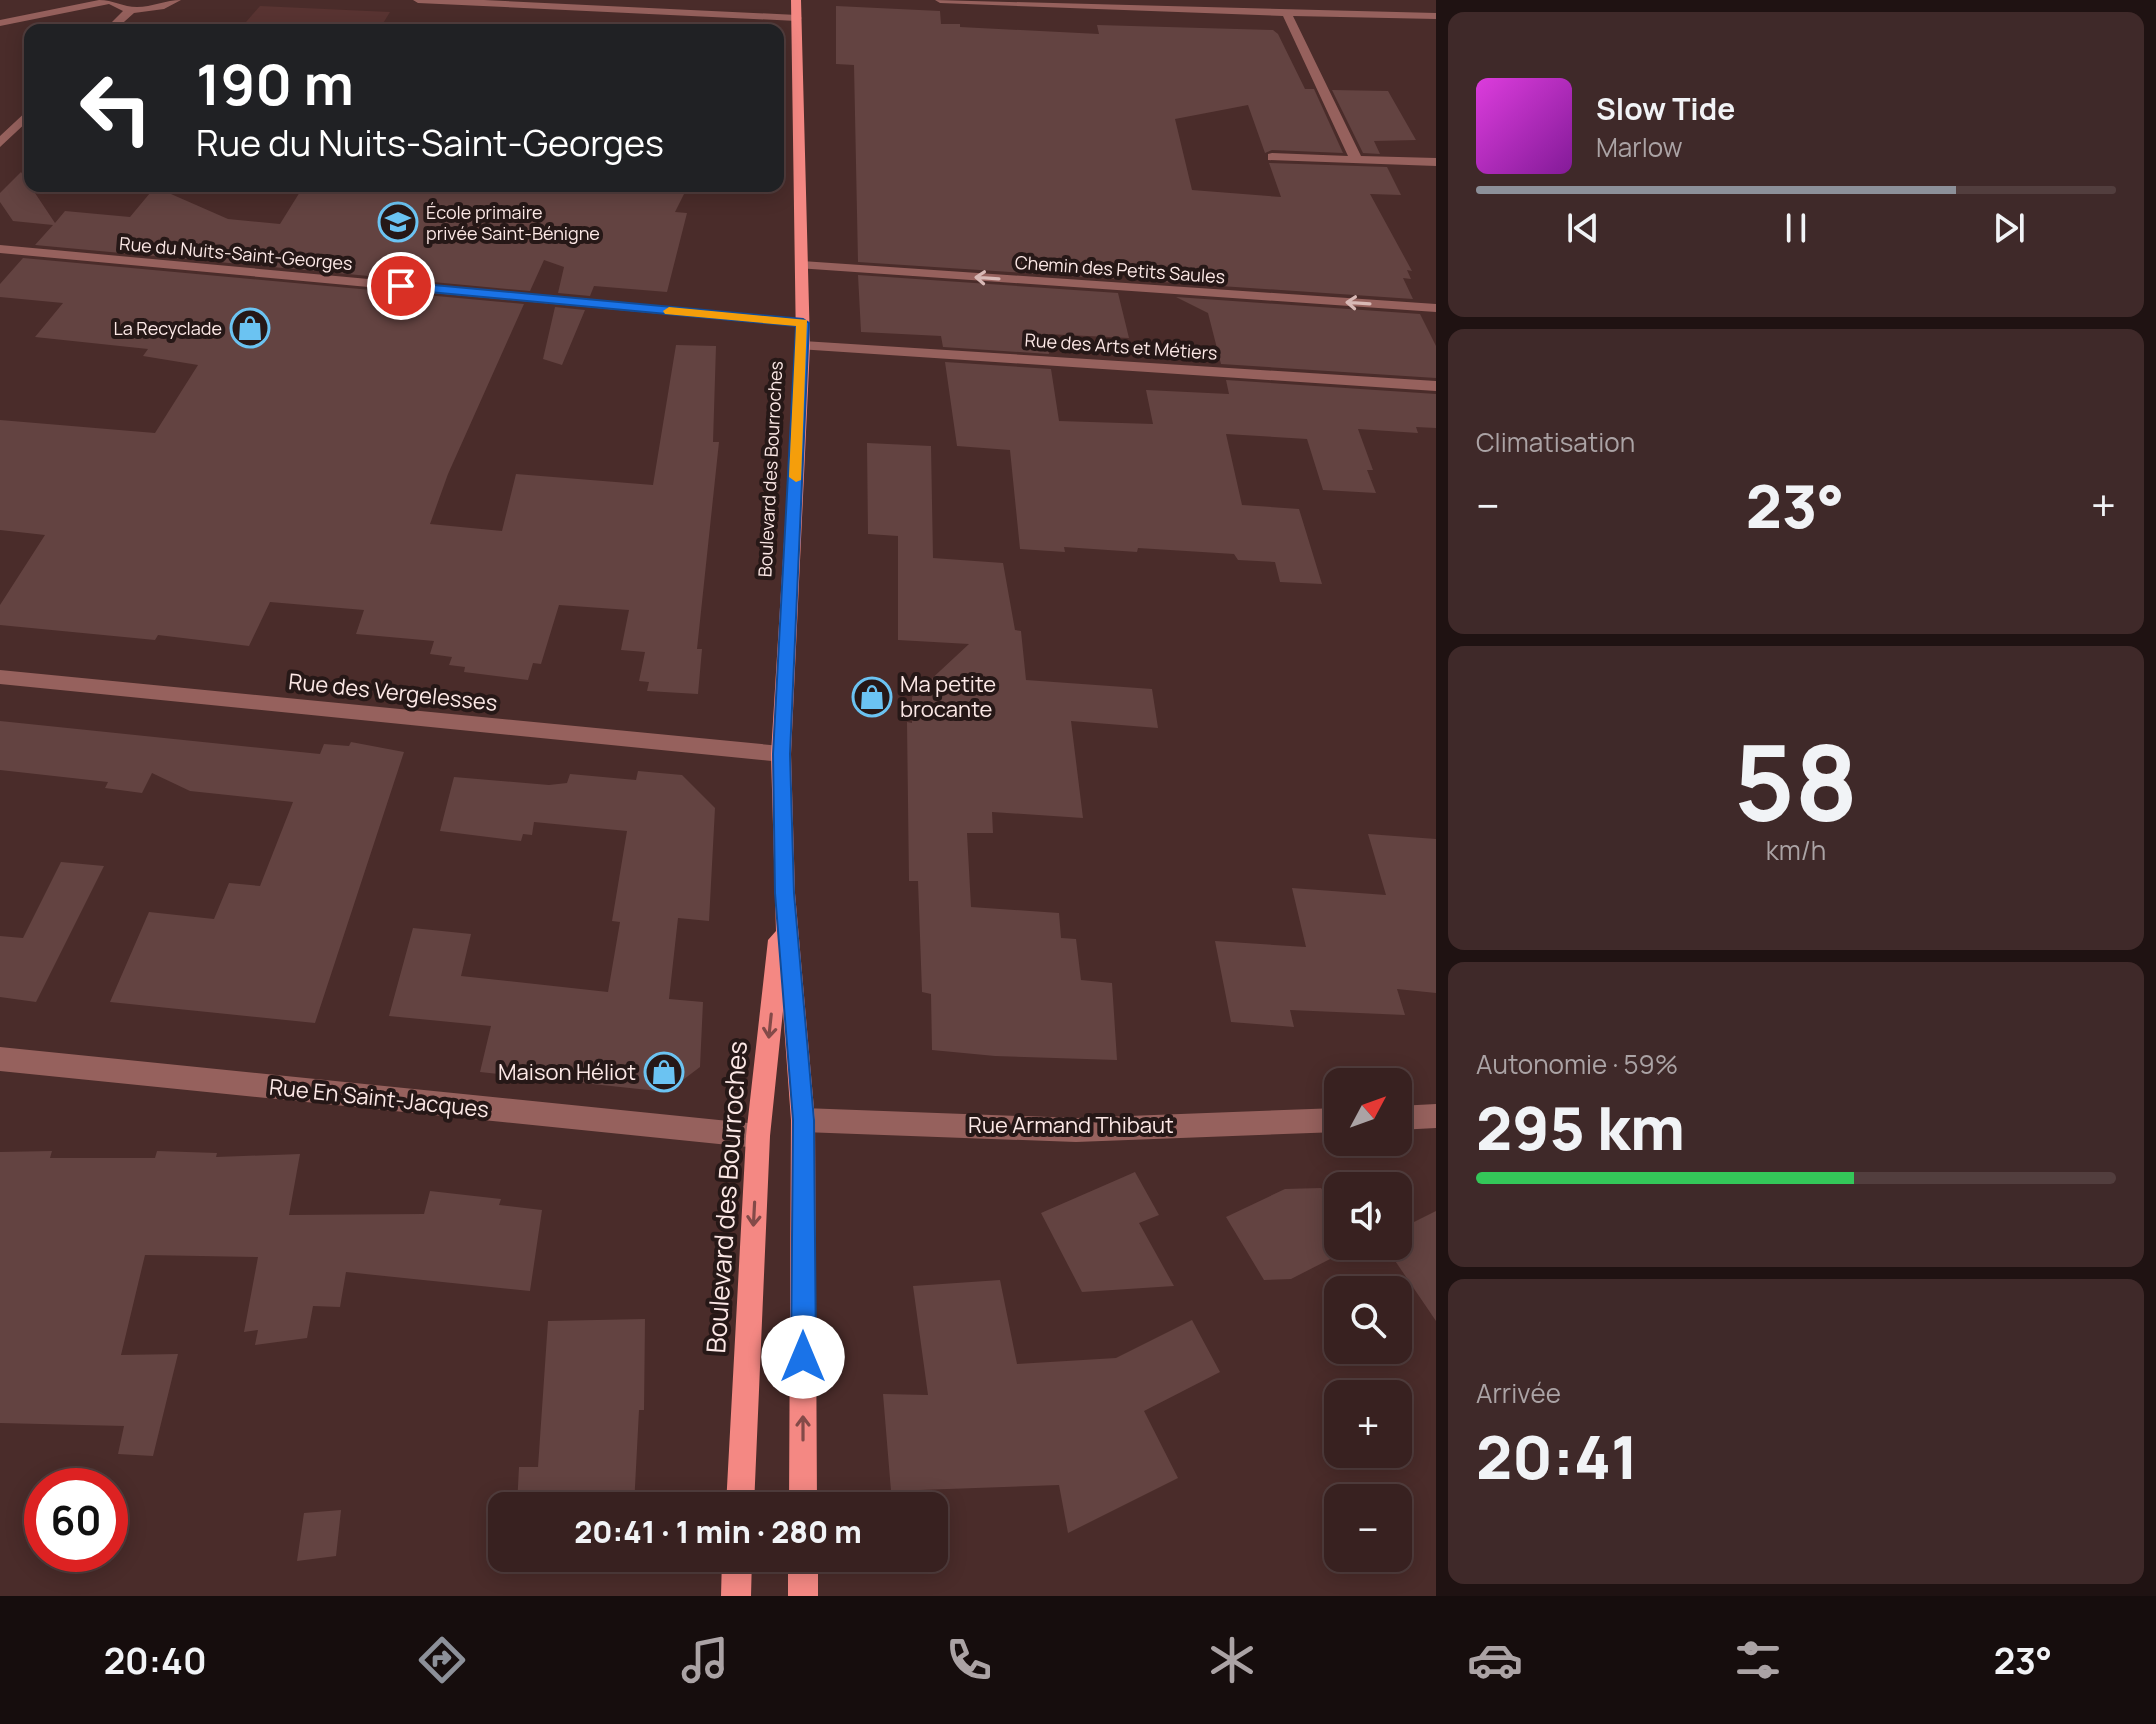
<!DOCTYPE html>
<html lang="fr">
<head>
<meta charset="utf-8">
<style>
  body { margin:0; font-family:Manrope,sans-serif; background:#3f2929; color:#f1f3f6; height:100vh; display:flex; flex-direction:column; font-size:30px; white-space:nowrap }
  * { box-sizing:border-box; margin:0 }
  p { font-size:26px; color:#aba3a5 }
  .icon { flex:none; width:44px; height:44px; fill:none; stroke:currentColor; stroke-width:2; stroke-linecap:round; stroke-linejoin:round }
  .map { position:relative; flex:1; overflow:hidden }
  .side { display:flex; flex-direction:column; gap:12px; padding:12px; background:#1f1212; width:720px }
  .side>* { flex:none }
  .banner { position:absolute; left:24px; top:24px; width:760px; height:168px; border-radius:16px; box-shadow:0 4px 20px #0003,0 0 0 2px #523e3e; background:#202124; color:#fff; overflow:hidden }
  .needle { width:52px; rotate:49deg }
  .tools { position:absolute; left:1324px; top:1068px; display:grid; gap:16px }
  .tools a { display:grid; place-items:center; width:88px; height:88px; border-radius:16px; background:#382120; box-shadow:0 4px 20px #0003,0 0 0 2px #523e3e; font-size:40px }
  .speed { position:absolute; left:24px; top:1468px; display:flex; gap:16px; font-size:40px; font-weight:700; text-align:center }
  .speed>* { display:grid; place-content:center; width:104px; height:104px; border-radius:50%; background:#382120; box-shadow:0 4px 20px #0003,0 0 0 2px #523e3e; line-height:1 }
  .speed .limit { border:12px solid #d22; background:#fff; color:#111 }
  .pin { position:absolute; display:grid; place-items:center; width:68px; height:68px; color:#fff; margin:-34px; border:4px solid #fff; border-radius:50%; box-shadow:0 2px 8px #0007 }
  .me { position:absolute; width:88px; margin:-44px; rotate:0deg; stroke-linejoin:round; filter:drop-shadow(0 0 6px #0008) }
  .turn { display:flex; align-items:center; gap:28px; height:168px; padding:0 40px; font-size:36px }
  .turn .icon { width:104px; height:104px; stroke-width:2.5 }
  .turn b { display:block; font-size:56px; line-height:68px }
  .big { font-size:60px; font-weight:800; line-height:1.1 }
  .side .tile { flex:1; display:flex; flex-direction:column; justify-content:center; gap:12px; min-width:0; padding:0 28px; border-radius:16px; background:#3f2929 }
  .side .dial { align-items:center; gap:0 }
  .dial b { font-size:104px; line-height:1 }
  .song { display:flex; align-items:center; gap:24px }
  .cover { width:96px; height:96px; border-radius:12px; background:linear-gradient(135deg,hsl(300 70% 55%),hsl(290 70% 35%)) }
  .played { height:8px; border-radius:4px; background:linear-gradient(90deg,#8c9099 75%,#523e3e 75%) }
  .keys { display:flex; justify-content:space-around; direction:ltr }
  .heat { display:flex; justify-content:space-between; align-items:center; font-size:44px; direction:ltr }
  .charge { height:12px; border-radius:6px; background:linear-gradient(90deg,#34c759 59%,#523e3e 0) }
  .trip { position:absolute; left:488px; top:1492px; width:460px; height:80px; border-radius:16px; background:#382120; box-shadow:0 4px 20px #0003,0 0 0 2px #523e3e; font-weight:800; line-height:80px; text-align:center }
  .menu { display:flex; height:128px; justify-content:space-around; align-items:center; background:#160d0d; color:#aba3a5 }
  .menu .icon { width:56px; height:56px }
  .menu .active { color:#8c9099 }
  .menu b { font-size:36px; color:#f1f3f6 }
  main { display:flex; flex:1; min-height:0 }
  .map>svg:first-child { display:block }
  .built { fill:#593432 }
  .building { fill:#634341 }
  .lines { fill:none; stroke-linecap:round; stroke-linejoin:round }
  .street { fill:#96615d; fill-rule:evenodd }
  .primary { fill:#f48883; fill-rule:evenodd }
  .oneway { stroke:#d8b9b6 }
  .oneway2 { stroke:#834a48 }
  .route { fill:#1a73e8; stroke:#114b97; stroke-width:2 }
  .slow { fill:#f59e0b }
  .labels { text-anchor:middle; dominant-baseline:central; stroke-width:8; stroke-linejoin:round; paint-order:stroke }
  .far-poi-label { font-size:18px; fill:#fce8e6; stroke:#261817; text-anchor:start }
  .far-street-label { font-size:18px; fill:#fce8e6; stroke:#261817 }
  .poi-label { font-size:22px; fill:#fce8e6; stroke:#261817; text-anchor:start }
  .street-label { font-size:22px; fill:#fce8e6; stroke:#261817 }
  .near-street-label { font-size:26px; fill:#fce8e6; stroke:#261817 }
</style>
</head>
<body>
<main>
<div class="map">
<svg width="1436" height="1596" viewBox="0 0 1436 1596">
  <rect width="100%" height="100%" fill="#4a2c2a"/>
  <!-- built -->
  <path class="built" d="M260 6 390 12 379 30H239Z"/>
  <!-- building -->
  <path class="building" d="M836 6 940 11 941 24H960V27L1099 34 1097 25 1273 30 1278 34 1305 89H1314L1343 153 1272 150 1265 153 1248 105 1175 119 1192 190 1281 197 1269 163 1387 167 1401 195 1370 194 1412 271 1407 270 1411 279 1403 278 1413 299 1147 281 1111 262 1115 279 858 262 854 65 836 64Z
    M1332 90 1388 91 1416 140 1374 141 1380 154 1363 153Z
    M21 172 55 223 65 211 130 217 155 187 228 219 280 224 303 187 342 191 344 186H419L514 194 518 186H688L675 212 687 213 667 292 594 286 590 296 558 293 564 267 544 260 530 291 35 245 53 225 13 221 0 202V193Z
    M23 258 524 304 448 474 430 524 502 531 516 474 653 485 676 345 716 346 713 442H719L697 649H702L698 694 647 691 649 682 639 681 645 652 621 650 629 610 559 605 541 664 533 663 528 680 464 672 465 667 449 665 452 657 430 654 434 641 356 634 364 610 270 602 249 646 158 635 155 640 0 625V605L45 535 0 530V420L155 433 198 365 143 356 148 349 35 337 63 303 0 297V284Z
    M858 275 1118 293 1129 338 1046 334 1049 354 943 347 941 336 861 332Z
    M1176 297 1420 314 1436 346V378L1221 364 1208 313Z
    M555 307 585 310 562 365 543 359Z
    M945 362 1051 369 1059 421 1153 424 1146 390 1229 394 1226 380 1436 394V428L1416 427 1418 433 1358 429 1373 470H1367L1376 493 1323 490 1307 439 1226 434 1242 505 1299 509 1322 584 1280 582 1275 562 1238 560 1234 554 1138 548 1137 552 1064 547 1065 552 1020 549 1010 450 957 446Z
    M867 443 931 446 933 558 1003 563 1015 630 1021 631 1026 680 1152 689 1158 728 1071 721 1083 818 992 812 993 833H967L971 907 1059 913 1061 938 1076 939 1081 980 1112 983 1117 1060 995 1056 932 1050 931 994 922 992 918 881H909L907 722 912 723V697L969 644 898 640V536L868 534Z
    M0 721 320 754 324 744 349 746 351 742 404 752 315 1023 110 1002 149 912 214 919 229 883 260 886 293 802 190 791 152 773 142 793 105 788 108 782 0 770Z
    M638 771 682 775 715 808 709 921 678 918 669 999 703 1002 700 1067 667 1092 480 1072 491 1026 389 1016 413 928 471 934 461 976 608 992 620 922 612 921 627 831 534 822 532 835 523 834 521 841 440 831 454 777 549 785 567 783 570 774 636 780Z
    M1368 834 1436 839V993L1397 989 1405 1015 1290 1010 1294 1027 1231 1022 1215 941 1306 947 1292 888 1386 895Z
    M61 862 104 866 36 1002 0 997V936L23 938Z
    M52 1151 50 1158H155L157 1151 217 1153 216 1157 300 1154 289 1215 424 1214 430 1191 501 1199 499 1205 542 1210 530 1291 346 1272 340 1307 313 1306 307 1338 255 1345 258 1330 244 1332 258 1257 145 1255 121 1355 178 1354 153 1456 118 1454 124 1426 0 1423V1152Z
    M1135 1172 1159 1215 1139 1223 1174 1286 1082 1292 1041 1213Z
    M1321 1188 1338 1213V1255L1291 1279 1264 1280 1226 1217 1285 1189Z
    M1436 1211V1321L1385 1246H1398V1230Z
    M1000 1280 1017 1364 1116 1358 1192 1320 1220 1372 1144 1411 1178 1478 1068 1533 1059 1485 891 1491 883 1394 928 1395 913 1286Z
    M645 1319 644 1410H639L634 1506H517L519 1467H538L548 1321Z
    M341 1510 336 1556 297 1561 304 1513Z
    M514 1558H632L631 1571 514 1570Z"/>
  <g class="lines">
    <!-- street -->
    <path class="street" d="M99 0C113 0 123 7 137 7 152 7 166 0 181 0L164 9 134 13 115 30H104L123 11 109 4 0 26V20Z
      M413 0H484L797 15 802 18 797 21 418 3Z
      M935 0 1436 13V19L1293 16 1361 156 1436 158V166L1268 160V154L1272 153 1348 156 1283 16 940 3Z
      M30 108V119L0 147V136Z
      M0 245 803 319 810 323 803 327 0 253Z
      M802 261 1436 304V312L797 268V262Z
      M803 341 1436 381V391L798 349V343Z
      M0 670 781 746 788 748 791 754 788 760 781 762 0 684Z
      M0 1047 758 1124 767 1127 770 1136 767 1145 758 1148 0 1071Z
      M1436 1104V1128L1398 1130V1106Z
      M803 1108 1076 1118 1338 1108V1132L1076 1142 803 1132 795 1128 791 1120 795 1112Z"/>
    <!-- primary -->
    <path class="primary" d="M791 0H801L810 346 791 754 795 893 815 1120 817 1506H789L791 1120 783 1011 770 1136 754 1506H726L746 1136 768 940 776 931 771 754 796 346Z
      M722 1558H752L751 1596H721Z
      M788 1558H818V1596H788Z"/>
  </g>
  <!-- one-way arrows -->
  <defs><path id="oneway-shaft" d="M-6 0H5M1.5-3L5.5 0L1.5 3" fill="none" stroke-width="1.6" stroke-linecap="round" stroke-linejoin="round" transform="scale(2)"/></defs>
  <g class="oneway">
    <use href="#oneway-shaft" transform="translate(987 278) rotate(-176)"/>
    <use href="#oneway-shaft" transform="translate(1358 303) rotate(-176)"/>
  </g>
  <g class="oneway2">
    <use href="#oneway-shaft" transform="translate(770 1026) rotate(96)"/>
    <use href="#oneway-shaft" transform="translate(754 1214) rotate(93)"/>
    <use href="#oneway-shaft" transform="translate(803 1428) rotate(-90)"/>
  </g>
  <!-- route -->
  <path class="route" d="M401 282 803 319 809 323 790 754 794 893 814 1120 816 1357 812 1366 803 1370 795 1366 791 1357 793 1120 775 893 773 754 796 326 397 289 395 286Z"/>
  <!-- slow -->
  <path class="slow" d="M669 307 807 320 801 480 796 482 789 477 796 326 665 314 663 311Z"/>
  <!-- icons -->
  <defs>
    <g id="school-ring" transform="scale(2)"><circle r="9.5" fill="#261817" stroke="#6bc3f2" stroke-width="1.5"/><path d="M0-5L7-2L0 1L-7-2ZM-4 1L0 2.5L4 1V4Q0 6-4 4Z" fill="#6bc3f2"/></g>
    <g id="shop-ring" transform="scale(2)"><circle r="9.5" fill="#261817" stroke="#6bc3f2" stroke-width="1.5"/><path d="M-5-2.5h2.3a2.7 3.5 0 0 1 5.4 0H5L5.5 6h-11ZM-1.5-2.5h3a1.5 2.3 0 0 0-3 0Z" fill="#6bc3f2"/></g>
  </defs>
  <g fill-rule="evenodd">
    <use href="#school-ring" x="398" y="222"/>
    <use href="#shop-ring" x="250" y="328"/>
    <use href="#shop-ring" x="872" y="697"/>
    <use href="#shop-ring" x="664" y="1072"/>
  </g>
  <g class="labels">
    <!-- far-poi labels -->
    <g class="far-poi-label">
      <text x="426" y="212">École primaire<tspan x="426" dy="21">privée Saint-Bénigne</tspan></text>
      <text x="222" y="328" text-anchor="end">La Recyclade</text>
    </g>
    <!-- far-street labels -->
    <g class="far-street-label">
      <text transform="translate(236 253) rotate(5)">Rue du Nuits-Saint-Georges</text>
      <text transform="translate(1120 269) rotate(4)">Chemin des Petits Saules</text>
      <text transform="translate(1121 346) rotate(4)">Rue des Arts et Métiers</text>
      <text transform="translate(770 469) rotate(-87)">Boulevard des Bourroches</text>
    </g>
    <!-- poi labels -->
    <g class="poi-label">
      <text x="900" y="684">Ma petite<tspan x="900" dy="25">brocante</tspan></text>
      <text x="636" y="1072" text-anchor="end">Maison Héliot</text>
    </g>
    <!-- street labels -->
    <g class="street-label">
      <text transform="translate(393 692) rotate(6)">Rue des Vergelesses</text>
      <text transform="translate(379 1098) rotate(6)">Rue En Saint-Jacques</text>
      <text x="1071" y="1125">Rue Armand Thibaut</text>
    </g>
    <!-- near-street labels -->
    <g class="near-street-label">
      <text transform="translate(726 1197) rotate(-86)">Boulevard des Bourroches</text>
    </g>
  </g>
</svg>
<div class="tools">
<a><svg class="needle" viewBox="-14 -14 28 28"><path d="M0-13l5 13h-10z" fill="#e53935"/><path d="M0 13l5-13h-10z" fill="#aba3a5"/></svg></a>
<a><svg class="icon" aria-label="sound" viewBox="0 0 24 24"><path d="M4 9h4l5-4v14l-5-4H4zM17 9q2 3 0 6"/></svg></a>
<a><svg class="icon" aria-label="search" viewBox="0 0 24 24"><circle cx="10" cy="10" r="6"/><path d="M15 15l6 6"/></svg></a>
<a>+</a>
<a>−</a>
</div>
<div class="speed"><div class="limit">60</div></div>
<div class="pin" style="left:401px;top:286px;background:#d93025"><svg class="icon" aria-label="arrive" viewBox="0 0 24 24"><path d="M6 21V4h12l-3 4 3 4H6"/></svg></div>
<svg class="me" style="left:803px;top:1357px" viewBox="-20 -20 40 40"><circle r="19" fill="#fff"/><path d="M0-13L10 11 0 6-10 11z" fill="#1a73e8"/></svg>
<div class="trip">20:41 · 1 min · 280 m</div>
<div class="banner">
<div class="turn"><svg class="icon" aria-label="left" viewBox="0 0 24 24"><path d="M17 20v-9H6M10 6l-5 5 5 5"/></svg><div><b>190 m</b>Rue du Nuits-Saint-Georges</div></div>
</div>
</div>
<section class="side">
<div class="tile">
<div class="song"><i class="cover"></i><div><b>Slow Tide</b><p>Marlow</p></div></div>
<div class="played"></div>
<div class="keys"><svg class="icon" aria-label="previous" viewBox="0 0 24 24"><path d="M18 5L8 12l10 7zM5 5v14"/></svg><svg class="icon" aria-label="pause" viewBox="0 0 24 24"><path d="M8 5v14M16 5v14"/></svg><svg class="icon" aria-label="next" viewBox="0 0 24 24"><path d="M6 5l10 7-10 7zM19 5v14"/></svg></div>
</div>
<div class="tile"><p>Climatisation</p>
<div class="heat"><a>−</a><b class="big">23°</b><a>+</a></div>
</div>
<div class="tile dial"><b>58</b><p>km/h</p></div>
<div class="tile"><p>Autonomie · 59%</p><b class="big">295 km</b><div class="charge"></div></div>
<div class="tile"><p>Arrivée</p><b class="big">20:41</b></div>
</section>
</main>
<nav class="menu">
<b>20:40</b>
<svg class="icon active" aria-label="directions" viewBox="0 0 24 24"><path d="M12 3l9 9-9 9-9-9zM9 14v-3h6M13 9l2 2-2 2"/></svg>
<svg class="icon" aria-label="music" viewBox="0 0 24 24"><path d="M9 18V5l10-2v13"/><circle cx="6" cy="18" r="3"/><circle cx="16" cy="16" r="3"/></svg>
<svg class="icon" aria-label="phone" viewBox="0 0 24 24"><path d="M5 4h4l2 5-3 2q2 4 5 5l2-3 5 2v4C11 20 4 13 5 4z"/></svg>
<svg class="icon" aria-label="climate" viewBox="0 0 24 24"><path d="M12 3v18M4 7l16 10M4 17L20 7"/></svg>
<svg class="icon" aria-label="car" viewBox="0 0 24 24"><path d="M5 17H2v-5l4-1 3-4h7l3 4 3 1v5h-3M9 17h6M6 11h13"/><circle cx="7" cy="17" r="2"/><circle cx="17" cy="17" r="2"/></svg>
<svg class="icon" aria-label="filters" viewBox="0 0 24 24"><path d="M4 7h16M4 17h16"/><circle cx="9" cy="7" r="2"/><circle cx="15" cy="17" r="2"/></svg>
<b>23°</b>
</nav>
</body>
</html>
